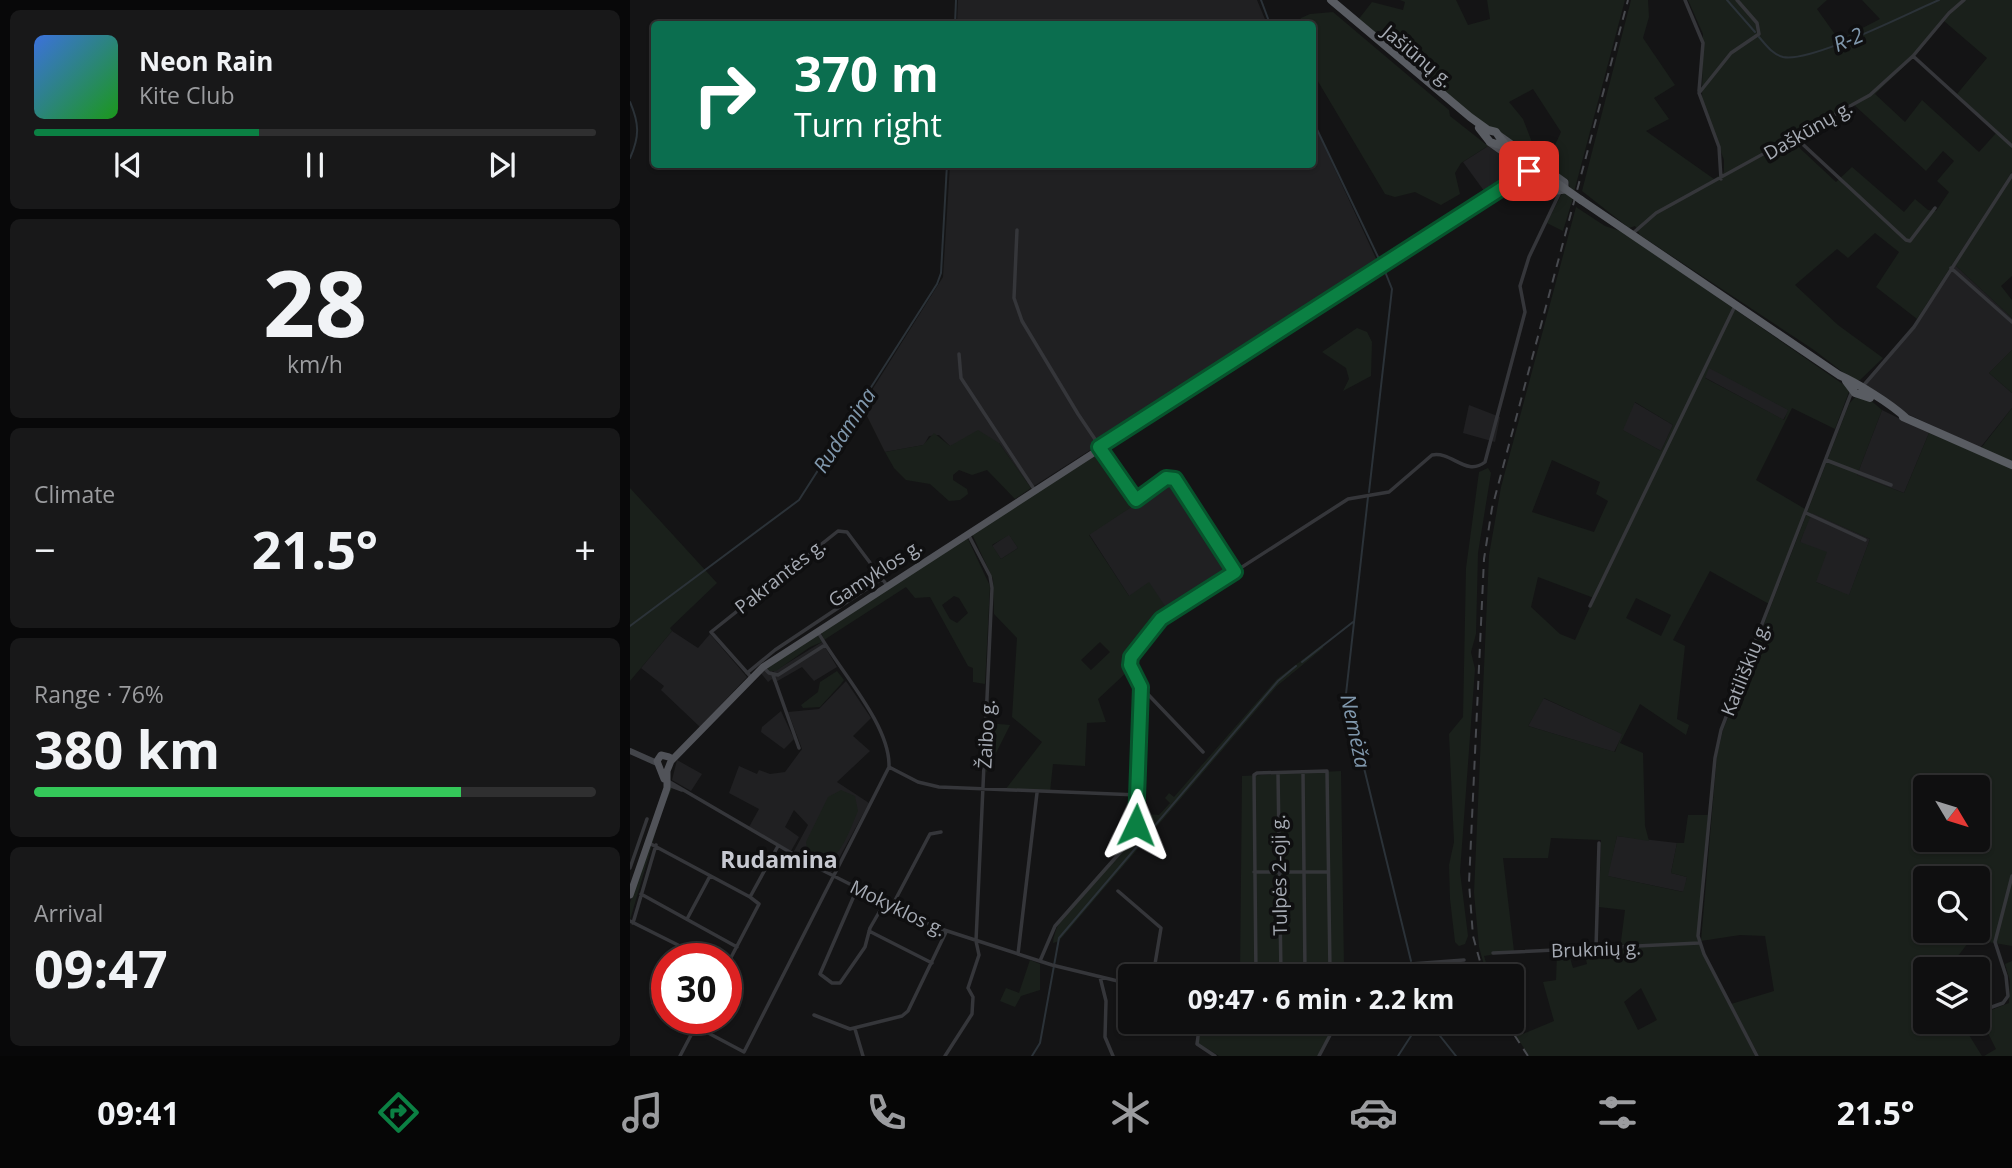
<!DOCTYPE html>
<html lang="en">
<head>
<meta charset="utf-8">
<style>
  body { margin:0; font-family:"Open Sans",sans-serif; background:#181819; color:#f1f3f6; height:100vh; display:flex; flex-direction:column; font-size:26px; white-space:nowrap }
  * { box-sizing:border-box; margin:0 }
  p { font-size:23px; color:#9b9c9f }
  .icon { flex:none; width:38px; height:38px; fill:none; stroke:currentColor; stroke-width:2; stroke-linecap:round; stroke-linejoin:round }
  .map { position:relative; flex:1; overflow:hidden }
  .sheet { display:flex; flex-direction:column; gap:10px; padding:10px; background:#080809; width:630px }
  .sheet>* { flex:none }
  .top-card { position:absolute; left:21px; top:21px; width:665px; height:147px; border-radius:7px; box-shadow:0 2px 5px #0004,0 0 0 2px #2f2f30; background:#0b6e4f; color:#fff; overflow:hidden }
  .needle { width:46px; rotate:128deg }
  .fabs { position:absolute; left:1283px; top:775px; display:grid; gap:14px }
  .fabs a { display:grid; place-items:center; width:77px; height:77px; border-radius:7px; background:#0f0f10; box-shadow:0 2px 5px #0004,0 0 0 2px #2f2f30; font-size:35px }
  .speed { position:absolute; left:21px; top:943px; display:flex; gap:14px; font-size:35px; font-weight:700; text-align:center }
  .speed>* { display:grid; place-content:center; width:91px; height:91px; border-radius:50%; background:#0f0f10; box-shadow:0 2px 5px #0004,0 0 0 2px #2f2f30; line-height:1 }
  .speed .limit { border:10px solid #d22; background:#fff; color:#111 }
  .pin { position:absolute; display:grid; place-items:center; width:60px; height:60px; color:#fff; margin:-30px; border-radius:14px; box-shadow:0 4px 10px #0006 }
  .me { position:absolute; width:77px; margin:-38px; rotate:2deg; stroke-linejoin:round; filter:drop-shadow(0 0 5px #0008) }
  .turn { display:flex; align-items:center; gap:24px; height:147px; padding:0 28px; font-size:32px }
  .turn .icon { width:91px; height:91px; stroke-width:2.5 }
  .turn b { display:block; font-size:49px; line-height:60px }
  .big { font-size:52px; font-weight:700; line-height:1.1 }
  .sheet .widget { flex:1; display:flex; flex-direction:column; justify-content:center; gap:10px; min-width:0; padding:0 24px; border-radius:10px; background:#181819 }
  .sheet .dial { align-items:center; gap:0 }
  .dial b { font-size:91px; line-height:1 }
  .song { display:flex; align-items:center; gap:21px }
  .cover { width:84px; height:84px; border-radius:10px; background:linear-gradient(135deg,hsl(220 70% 55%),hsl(120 70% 35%)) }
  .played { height:7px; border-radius:4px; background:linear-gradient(90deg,#0b8043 40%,#2f2f30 40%) }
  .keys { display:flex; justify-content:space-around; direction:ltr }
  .heat { display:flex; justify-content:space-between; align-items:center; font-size:38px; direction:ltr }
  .charge { height:10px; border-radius:5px; background:linear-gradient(90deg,#34c759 76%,#2f2f30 0) }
  .trip { position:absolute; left:488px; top:964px; width:406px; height:70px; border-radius:7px; background:#0f0f10; box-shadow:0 2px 5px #0004,0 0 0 2px #2f2f30; font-weight:700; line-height:70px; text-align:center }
  .menu { display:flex; height:112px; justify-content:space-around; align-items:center; background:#060606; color:#9b9c9f }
  .menu .icon { width:49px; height:49px }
  .menu .on { color:#0b8043 }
  .menu b { font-size:32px; color:#f1f3f6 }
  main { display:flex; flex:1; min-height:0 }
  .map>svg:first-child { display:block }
  .built { fill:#202022 }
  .green { fill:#1a201b; fill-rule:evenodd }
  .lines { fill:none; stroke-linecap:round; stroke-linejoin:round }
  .stream { stroke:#2b3238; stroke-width:2 }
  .minor { stroke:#35363a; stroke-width:3.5 }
  .secondary { stroke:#43454a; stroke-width:6 }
  .primary { stroke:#515359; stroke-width:7 }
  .trunk { stroke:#595c62; stroke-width:8 }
  .rail { stroke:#484a4f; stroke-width:2; stroke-dasharray:9 7; stroke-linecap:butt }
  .trunk-bridge { stroke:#595c62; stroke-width:8 }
  .route-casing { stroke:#07532c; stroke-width:18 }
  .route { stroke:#0b8043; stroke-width:12 }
  .labels { text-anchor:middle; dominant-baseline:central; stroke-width:7; stroke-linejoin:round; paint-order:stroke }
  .street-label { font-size:19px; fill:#a6abb4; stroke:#0f0f10 }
  .water-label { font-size:21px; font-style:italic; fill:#8098ad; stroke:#0f0f10 }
  .quarter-label { font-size:23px; font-weight:bold; fill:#c7c9d1; stroke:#0f0f10 }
</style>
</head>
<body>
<main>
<section class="sheet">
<div class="widget">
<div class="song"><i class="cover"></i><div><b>Neon Rain</b><p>Kite Club</p></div></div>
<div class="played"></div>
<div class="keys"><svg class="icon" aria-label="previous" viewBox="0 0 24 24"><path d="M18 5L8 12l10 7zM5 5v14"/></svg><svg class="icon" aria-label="pause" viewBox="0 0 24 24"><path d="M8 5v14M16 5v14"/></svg><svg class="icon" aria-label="next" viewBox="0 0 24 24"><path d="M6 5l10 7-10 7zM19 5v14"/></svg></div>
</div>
<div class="widget dial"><b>28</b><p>km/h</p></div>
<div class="widget"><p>Climate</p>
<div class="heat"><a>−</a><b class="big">21.5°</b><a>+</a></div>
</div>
<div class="widget"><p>Range · 76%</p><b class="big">380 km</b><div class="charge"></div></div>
<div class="widget"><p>Arrival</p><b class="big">09:47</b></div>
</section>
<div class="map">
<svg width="1382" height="1056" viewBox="0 0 1382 1056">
  <rect width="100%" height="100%" fill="#141415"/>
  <!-- built -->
  <path class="built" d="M328 0H627L637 24H327Z
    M683 122 749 265 401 488 369 443 320 446 309 435 299 436 294 445 255 452 232 406 313 277 320 165 682 164Z
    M858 146 893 170 857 195 833 162Z
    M1325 265 1382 318V350L1359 373 1382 393V408L1350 448 1269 410 1235 388 1241 376 1284 329Z
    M1079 367 1159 410 1153 420 1074 377Z
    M1004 402 1043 425 1031 451 992 430Z
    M839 405 870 417 865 442 833 433Z
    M1252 410 1299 433 1274 493 1227 475Z
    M541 481 546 483 602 571 539 612 499 596 459 534Z
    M1181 512 1240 539 1219 596 1186 582 1170 542Z
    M379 534 388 548 371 559 362 546Z
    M42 631 68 648 80 634 117 677 70 727 31 690 34 686 11 668Z
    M192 642 207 667 184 681 172 667 144 683 142 679 138 682 130 672 138 666 143 672Z
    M216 681 241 718 223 736 240 751 207 782 239 803 201 873 163 853 178 825 164 810 155 827 169 837 161 851 119 827 129 809 99 793 109 766 127 774 129 770 140 774 155 772 172 749 158 712 189 709Z
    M913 698 993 734 984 752 898 726Z
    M151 711 164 739 154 749 131 732 132 727Z
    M47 760 72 774 61 791 42 780Z
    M987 836 1047 843 1041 873 1057 877 1054 892 977 876Z"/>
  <!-- green -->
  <path class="green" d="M770 0H826L838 25 860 19 857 0H995L944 192 940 189 938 180 860 129 728 20 742 2 773 10 775 2ZM903 89 931 132 925 145 905 150 893 119 879 102Z
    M1001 0H1018L1019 17 1013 38 1045 85 1024 98 1039 119 1016 131 1084 179 1094 172V160L1072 100 1073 34 1058 0H1197L1187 9 1209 40 1250 19 1232 0H1382V172L1287 319 1246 287 1269 252 1245 233 1218 258 1207 249 1165 285 1208 325 1253 358 1230 380H1223L1184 350 1010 235 1005 226 999 228 952 191ZM1314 21 1357 58 1327 94 1367 132 1349 152 1292 100 1275 122 1245 94 1285 56ZM1222 103 1296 171 1313 151 1324 161 1307 181 1319 192 1306 211 1298 210 1285 199 1274 212 1222 167 1206 182 1161 140Z
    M703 12 819 110 820 116 858 146 831 163 825 173 830 194 811 205 785 192 765 197 755 194 683 73 682 24H668L671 18 680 14Z
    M1382 178V276L1371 286 1382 300V318L1325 265Z
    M935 193 943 198 933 231 917 223 931 195Z
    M946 207 975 226 993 232 1220 389 1205 429 1162 408 1126 480 1175 509 1139 604 1080 571 1043 640 1055 646 1047 719 1059 725 1056 735 1010 704 990 743 1013 753 1015 826 1019 841 987 836 978 876 1053 892 1057 877 1041 873 1047 843H1054L1058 815H1078L1067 938 1125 1056H899L877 1022H882V1017L893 1034 924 1021 913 982 926 980 927 953 938 951 943 968 957 964 954 951 990 949 995 910 969 907 971 840 921 838 918 858H873L884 951 854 956 860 976H857L849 947 844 893 859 555 871 487ZM1079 368 1158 410 1154 420 1075 378ZM1005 402 1043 425 1031 451 993 430ZM922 460 970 482 966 494 978 501 964 532 902 512ZM908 577 964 598 945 640 930 634 901 607ZM1006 598 1041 615 1031 636 996 618ZM914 698 992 734 985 752 898 726ZM1011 988 1027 1020 1008 1030 994 1002Z
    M727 328 737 332 742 342 741 376 713 391 719 379 716 368 692 352Z
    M1382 350V393L1359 373Z
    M1226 396 1238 398 1252 410 1227 475 1274 493 1299 433 1382 468V946L1341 939 1318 969 1295 970V1022H1331L1352 1056H1129L1101 1004 1144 991 1135 936 1110 935 1071 941 1087 755 1093 730 1219 404ZM1182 513 1240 539 1219 595 1186 582 1197 552 1170 542ZM1295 788H1348V840H1295ZM1295 878H1348V931H1295Z
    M1382 408V461L1351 448Z
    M348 430 369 443 401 488 385 499 357 470 342 475 329 470 323 475V480L337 489 338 494 330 500 319 501 300 484 276 480 264 468 255 452 293 445 304 433 320 446Z
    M470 452 506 504 459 535 499 596 519 582 539 612C522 625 495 649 501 672L498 671 468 699 476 722 457 723 455 766 423 764 420 792 375 790 412 742 382 717 387 638 364 614 363 579 342 534ZM379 535 388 548 371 559 362 545ZM470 642 480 652 461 670 451 660Z
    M858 468 861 473 848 553 846 634 841 652 845 669 830 872 838 936 835 944 829 946 825 942 820 899 819 865 824 842 819 734 833 717 836 568 849 472Z
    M0 488 87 583 40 628 42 631 0 681Z
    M334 538 338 539 360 586 355 684 343 682V668L338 666 300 597 285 598 276 587 194 640 191 632ZM324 596 329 598 338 613 327 623 320 619 312 605Z
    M187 634 192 642 180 647 146 671H139L137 668Z
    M693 644V648L647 686 429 941 423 943C430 890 505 868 508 813L529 815 540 803 535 798 539 793 544 797 647 679Z
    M207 671 214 680 211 684 190 707 173 708 171 705 188 692 190 682Z
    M358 723 380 725 356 773Z
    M711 771 714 968 662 976H610L612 776Z
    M38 787 42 788 32 811 0 920V903Z
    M211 790 225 796 228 811C221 826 208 870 186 861 178 857 177 849 176 842L198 797Z
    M400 960 410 964V990L391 996 385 1007 370 1001 376 988 389 993Z
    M1382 961V1056H1354L1366 1049 1349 1015 1379 1003 1380 981 1375 964Z
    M572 1022H706L688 1056H589L568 1043Z"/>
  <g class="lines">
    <!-- stream -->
    <path class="stream" d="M631 0 640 24
      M1097 0 1125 32
      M325 24 326 0
      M1129 37C1136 45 1142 54 1153 57 1181 63 1278 13 1309 0
      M0 102C9 123 10 136 0 158
      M682 119 750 261
      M739 492 762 289 754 269
      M738 497 716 694 781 961
      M0 626 169 500 307 284 311 273 317 164
      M672 662 723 622
      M783 969 785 976
      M799 1022 826 1056
      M402 1056 410 1043 429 938 648 681 666 666
      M768 1056 790 1022"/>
    <!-- minor -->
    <path class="minor" d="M1055 0 1073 43 1069 91
      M1283 56 1382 146
      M1166 138 1276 240 1280 241 1305 208
      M1091 179 1089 147 1069 93 1101 53 1129 34 1127 23 1107 0
      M387 230 384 298 392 321 448 414 506 500 536 478 545 479 605 572
      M1002 234 1026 213 1240 95 1283 56 1319 13 1334 0
      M1321 268 1382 322
      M329 354 331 378 404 489
      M1233 386 1284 327 1382 175
      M1196 460 1261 485
      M1176 513 1235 540
      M960 606 1105 306
      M188 632C208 669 260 724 259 766
      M133 667 139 673 148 675 195 645
      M117 673 145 650 253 578
      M143 675 169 748
      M121 677 81 632 208 531 217 532 256 584
      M573 752 511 687 500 665 503 653 531 619 718 499 759 492 802 455C822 451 836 477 855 462L895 312 890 286 899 257 930 192
      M673 772 675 974
      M648 773 651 976
      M38 781 182 865 305 927 422 965 500 984
      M36 784 52 790
      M19 843 120 897
      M0 868 17 819
      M624 872H698
      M227 889 190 974 202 983H210L235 947 240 928 255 902
      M488 891 531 928 523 976
      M11 894 107 947
      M262 906 300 834 311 832
      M57 919 80 876
      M0 921 76 959
      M3 923 26 845
      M239 931 302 963
      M966 948 969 843
      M863 953 1069 943
      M388 954 407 793
      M410 961 425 926 495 847 506 829 511 687
      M96 967 129 904 120 897 148 846
      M626 976 624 775 627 773 697 771 700 970
      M669 976 700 970 834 960
      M470 977 476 1001 475 1037 483 1056
      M23 1003 37 1012
      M1348 1012 1373 1003 1378 996 1376 976 1365 942 1382 876
      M184 1015 220 1029 272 1016 278 1011 316 932
      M50 1018 114 1052 259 767 288 782 309 787 508 795
      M570 1022 567 1044 585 1056
      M225 1029 233 1056
      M50 1056 70 1018
      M315 1056 342 1014 343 997 338 988 349 955 346 941 362 588 360 576 338 534
      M689 1056 707 1022
      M1127 1056 1074 954 1068 936 1085 758 1091 730 1222 391"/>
    <!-- secondary -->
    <path class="secondary" d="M0 751 27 763"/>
    <!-- primary -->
    <path class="primary" d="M860 143 928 191 935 190V182L869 135
      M34 779 27 761 31 755 39 757
      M0 895 37 788V771L41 761 133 667 899 171"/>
    <!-- trunk -->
    <path class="trunk" d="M701 0 840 117 858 130 866 132C879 154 909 170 931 186
      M849 128 860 142 873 146
      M951 200 1209 375C1227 383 1260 403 1276 418
      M1216 381 1225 393 1240 398
      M1273 417 1382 465"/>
    <!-- rail -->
    <path class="rail" d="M854 976 843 936 839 883 854 559 862 508 998 0
      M876 1022 898 1056"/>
    <!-- trunk-bridge -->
    <path class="trunk-bridge" d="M931 186 951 200"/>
  </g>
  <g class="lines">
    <!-- route casing -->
    <g class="route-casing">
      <path id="route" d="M506 825 511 687 500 665 501 657 531 619 605 572 545 479 536 478 506 500 469 447 899 171"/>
    </g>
    <!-- route -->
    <use href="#route" class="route"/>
  </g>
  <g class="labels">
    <!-- street labels -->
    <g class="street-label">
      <text transform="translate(788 56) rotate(40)">Jašiūnų g.</text>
      <text transform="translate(1178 130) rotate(-30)">Daškūnų g.</text>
      <text transform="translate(245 573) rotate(-33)">Gamyklos g.</text>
      <text transform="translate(150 576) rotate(-38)">Pakrantės g.</text>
      <text transform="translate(1115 669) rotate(-68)">Katiliškių g.</text>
      <text transform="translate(356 734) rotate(-87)">Žaibo g.</text>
      <text transform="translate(649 875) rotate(-91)">Tulpės 2-oji g.</text>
      <text transform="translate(268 908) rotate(26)">Mokyklos g.</text>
      <text transform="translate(966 949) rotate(-2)">Bruknių g.</text>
    </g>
    <!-- water labels -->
    <g class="water-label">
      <text transform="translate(1218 39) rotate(-23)">R-2</text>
      <text transform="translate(214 430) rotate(-57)">Rudamina</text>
      <text transform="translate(726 731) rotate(78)">Nemėža</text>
    </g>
    <!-- quarter labels -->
    <g class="quarter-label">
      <text x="149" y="859">Rudamina</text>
    </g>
  </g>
</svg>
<div class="fabs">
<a><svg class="needle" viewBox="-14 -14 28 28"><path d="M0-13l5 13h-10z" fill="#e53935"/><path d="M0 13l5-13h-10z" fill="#9b9c9f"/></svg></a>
<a><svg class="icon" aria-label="search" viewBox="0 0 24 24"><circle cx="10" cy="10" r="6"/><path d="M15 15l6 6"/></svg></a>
<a><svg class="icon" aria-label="layers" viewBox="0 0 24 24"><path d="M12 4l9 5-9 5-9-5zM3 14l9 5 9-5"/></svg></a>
</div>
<div class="speed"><div class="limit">30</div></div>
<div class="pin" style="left:899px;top:171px;background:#d93025"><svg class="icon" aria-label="arrive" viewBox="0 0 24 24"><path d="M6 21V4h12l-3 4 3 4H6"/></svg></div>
<svg class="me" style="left:506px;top:825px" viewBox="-20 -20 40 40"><path d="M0-17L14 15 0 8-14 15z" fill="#0b8043" stroke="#fff" stroke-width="4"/></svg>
<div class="trip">09:47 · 6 min · 2.2 km</div>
<div class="top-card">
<div class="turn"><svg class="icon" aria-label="right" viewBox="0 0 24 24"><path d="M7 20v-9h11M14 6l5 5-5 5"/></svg><div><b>370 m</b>Turn right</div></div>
</div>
</div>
</main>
<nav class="menu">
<b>09:41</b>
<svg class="icon on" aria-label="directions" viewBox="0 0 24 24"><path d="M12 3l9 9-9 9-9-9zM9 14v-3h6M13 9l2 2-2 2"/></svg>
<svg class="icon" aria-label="music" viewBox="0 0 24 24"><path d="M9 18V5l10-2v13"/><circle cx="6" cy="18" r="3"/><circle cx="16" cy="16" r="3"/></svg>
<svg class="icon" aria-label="phone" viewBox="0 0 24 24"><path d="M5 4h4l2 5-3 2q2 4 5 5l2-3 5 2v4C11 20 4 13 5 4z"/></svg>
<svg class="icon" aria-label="climate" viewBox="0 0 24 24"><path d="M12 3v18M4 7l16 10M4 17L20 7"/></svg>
<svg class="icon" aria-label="car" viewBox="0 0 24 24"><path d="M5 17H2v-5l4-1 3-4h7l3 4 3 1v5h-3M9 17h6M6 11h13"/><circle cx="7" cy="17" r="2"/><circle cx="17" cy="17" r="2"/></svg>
<svg class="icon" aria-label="filters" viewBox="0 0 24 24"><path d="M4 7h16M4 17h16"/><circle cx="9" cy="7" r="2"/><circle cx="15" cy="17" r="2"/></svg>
<b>21.5°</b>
</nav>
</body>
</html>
